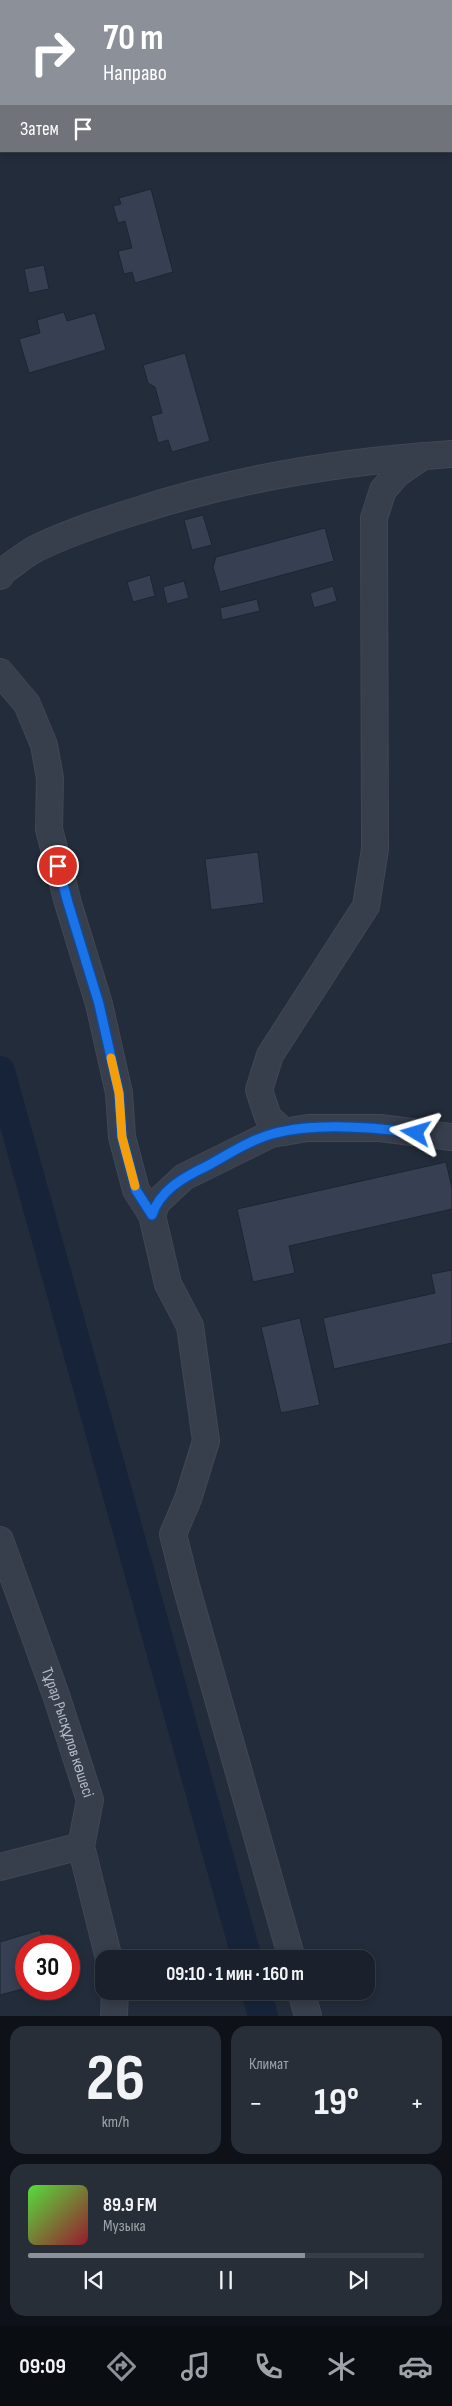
<!DOCTYPE html>
<html lang="ru">
<head>
<meta charset="utf-8">
<style>
  body { margin:0; font-family:"Sofia Sans Condensed",sans-serif; background:#272e38; color:#f1f3f6; height:100vh; display:flex; flex-direction:column; font-size:19px; white-space:nowrap }
  * { box-sizing:border-box; margin:0 }
  p { font-size:16px; color:#9fa3a9 }
  .icon { flex:none; width:28px; height:28px; fill:none; stroke:currentColor; stroke-width:2; stroke-linecap:round; stroke-linejoin:round }
  .map { position:relative; height:2016px; overflow:hidden }
  .sheet { display:flex; flex-direction:column; gap:10px; padding:10px; background:#0e1218; flex:1 }
  .sheet>* { flex:none }
  .guide { position:absolute; left:0px; top:0px; width:452px; height:152px; box-shadow:0 2px 8px #0003,0 0 0 1px #383e48; background:#8c9099; color:#fff; overflow:hidden }
  .speed { position:absolute; left:15px; top:1935px; display:flex; gap:10px; font-size:25px; font-weight:700; text-align:center }
  .speed>* { display:grid; place-content:center; width:65px; height:65px; border-radius:50%; background:#1a212c; box-shadow:0 2px 8px #0003,0 0 0 1px #383e48; line-height:1 }
  .speed .limit { border:8px solid #d22; background:#fff; color:#111 }
  .pin { position:absolute; display:grid; place-items:center; width:42px; height:42px; color:#fff; margin:-21px; border:2px solid #fff; border-radius:50%; box-shadow:0 1px 5px #0007 }
  .me { position:absolute; width:55px; margin:-28px; rotate:277deg; stroke-linejoin:round; filter:drop-shadow(0 0 4px #0008) }
  .turn { display:flex; align-items:center; gap:18px; height:105px; padding:0 20px; font-size:22px }
  .turn .icon { width:65px; height:65px; stroke-width:2.5 }
  .turn b { display:block; font-size:35px; line-height:42px }
  .then { display:flex; align-items:center; height:48px; padding:0 20px; background:#0003; gap:10px; font-size:19px }
  .big { font-size:38px; font-weight:700; line-height:1.1 }
  .sheet .tile { flex:1; display:flex; flex-direction:column; justify-content:center; gap:8px; min-width:0; padding:0 18px; border-radius:15px; background:#272e38 }
  .sheet .dial { align-items:center; gap:0 }
  .dial b { font-size:65px; line-height:1 }
  .song { display:flex; align-items:center; gap:15px }
  .cover { width:60px; height:60px; border-radius:8px; background:linear-gradient(135deg,hsl(110 70% 55%),hsl(350 70% 35%)) }
  .played { height:5px; border-radius:2px; background:linear-gradient(90deg,#8c9099 70%,#383e48 70%) }
  .keys { display:flex; justify-content:space-around; direction:ltr }
  .heat { display:flex; justify-content:space-between; align-items:center; font-size:28px; direction:ltr }
  .sheet .tiles { flex:1; display:grid; gap:10px; grid-template-columns:1fr 1fr }
  .tile:last-child { grid-column:span 2 }
  .trip { position:absolute; left:95px; top:1950px; width:280px; height:50px; border-radius:15px; background:#1a212c; box-shadow:0 2px 8px #0003,0 0 0 1px #383e48; font-weight:700; line-height:50px; text-align:center }
  .dock { display:flex; height:80px; justify-content:space-around; align-items:center; background:#0a0d12; color:#9fa3a9 }
  .dock .icon { width:35px; height:35px }
  .dock .on { color:#8c9099 }
  .dock b { font-size:22px; color:#f1f3f6 }
  .map>svg:first-child { display:block }
  .lines { fill:none; stroke-linecap:round; stroke-linejoin:round }
  .canal { stroke:#172339; stroke-width:30 }
  .building { fill:#364052; stroke:#1e2533 }
  .street-casing { stroke:#404755; stroke-width:28 }
  .street { stroke:#373e4c; stroke-width:26 }
  .route-casing { stroke:#114b97; stroke-width:12 }
  .route { stroke:#1a73e8; stroke-width:9 }
  .slow { stroke:#f59e0b; stroke-width:9 }
  .labels { text-anchor:middle; dominant-baseline:central; stroke-width:5; stroke-linejoin:round; paint-order:stroke }
  .street-label { font-size:16px; fill:#b3b9c7; stroke:#1c2331 }
</style>
</head>
<body>
<div class="map">
<svg width="452" height="2016" viewBox="0 0 452 2016">
  <rect width="100%" height="100%" fill="#232c3b"/>
  <g class="lines">
    <!-- canal -->
    <path class="canal" d="M0 1071 247 1959
      M256 1991 263 2016"/>
  </g>
  <!-- building -->
  <path class="building" d="M151 189 173 272 135 283 132 272 124 274 118 251 132 248 125 221 118 223 113 206 121 204 119 198Z
    M44 265 49 289 29 293 24 269Z
    M64 312 67 321 95 313 106 350 29 373 19 339 40 333 37 320Z
    M185 353 210 441 172 452 168 440 158 443 151 416 162 413 155 387 148 383 143 365Z
    M203 515 212 545 192 550 184 520Z
    M325 528 334 561 220 592 213 567 216 557Z
    M150 575 155 596 133 602 127 582Z
    M184 581 189 598 167 604 163 587Z
    M333 586 337 601 314 608 310 593Z
    M257 599 260 611 222 620 220 608Z
    M258 852 264 903 211 910 205 859Z
    M446 1162 452 1188V1209L289 1246 295 1273 253 1282 237 1209Z
    M452 1270V1343L334 1369 323 1318 435 1293 431 1274Z
    M300 1318 320 1405 281 1413 261 1327Z
    M40 1930 45 1946H26V1988L0 1995V1942Z"/>
  <g class="lines">
    <!-- street casing -->
    <g class="street-casing">
      <g id="street">
        <path d="M0 576 3 571C14 564 25 554 37 548 68 533 101 522 133 512 236 478 344 461 452 454"/>
        <path d="M0 672 27 704 44 745 50 778 49 829 68 903 99 1004 119 1093 122 1137 136 1190 152 1215"/>
        <path d="M284 1132 268 1117 259 1090 270 1055 366 906 375 849 374 518 383 490 397 474 423 456"/>
        <path id="s1" d="M0 1540 56 1695 90 1800 81 1846 109 1959"/>
        <path d="M0 1867 81 1846"/>
        <path d="M292 1959 186 1586 173 1534 188 1499 206 1441 190 1326 168 1284 152 1215 157 1202 184 1177 271 1134 308 1128H380L452 1137"/>
        <path d="M301 1991 308 2016"/>
        <path d="M114 2016 115 1991"/>
      </g>
    </g>
    <!-- street -->
    <use href="#street" class="street"/>
  </g>
  <g class="lines">
    <!-- route casing -->
    <g class="route-casing">
      <path id="route" d="M58 866 68 903 99 1004 119 1093 122 1137 136 1190 152 1215C160 1190 184 1177 207 1166 227 1155 250 1140 272 1134 315 1122 372 1127 416 1133"/>
    </g>
    <!-- route -->
    <use href="#route" class="route"/>
    <!-- slow -->
    <path class="slow" d="M111 1058 119 1093 122 1137 135 1186"/>
  </g>
  <g class="labels">
    <!-- street labels -->
    <g class="street-label">
      <text stroke="none"><textPath href="#s1" startOffset="204">Тұрар Рысқұлов көшесі</textPath></text>
    </g>
  </g>
</svg>
<div class="speed"><div class="limit">30</div></div>
<div class="pin" style="left:58px;top:866px;background:#d93025"><svg class="icon" aria-label="arrive" viewBox="0 0 24 24"><path d="M6 21V4h12l-3 4 3 4H6"/></svg></div>
<svg class="me" style="left:416px;top:1133px" viewBox="-20 -20 40 40"><path d="M0-17L14 15 0 8-14 15z" fill="#1a73e8" stroke="#fff" stroke-width="4"/></svg>
<div class="trip">09:10 · 1 мин · 160 m</div>
<div class="guide">
<div class="turn"><svg class="icon" aria-label="right" viewBox="0 0 24 24"><path d="M7 20v-9h11M14 6l5 5-5 5"/></svg><div><b>70 m</b>Направо</div></div>
<div class="then">Затем<svg class="icon" aria-label="arrive" viewBox="0 0 24 24"><path d="M6 21V4h12l-3 4 3 4H6"/></svg></div>
</div>
</div>
<section class="sheet">
<div class="tiles">
<div class="tile dial"><b>26</b><p>km/h</p></div>
<div class="tile"><p>Климат</p>
<div class="heat"><a>−</a><b class="big">19°</b><a>+</a></div>
</div>
<div class="tile">
<div class="song"><i class="cover"></i><div><b>89.9 FM</b><p>Музыка</p></div></div>
<div class="played"></div>
<div class="keys"><svg class="icon" aria-label="previous" viewBox="0 0 24 24"><path d="M18 5L8 12l10 7zM5 5v14"/></svg><svg class="icon" aria-label="pause" viewBox="0 0 24 24"><path d="M8 5v14M16 5v14"/></svg><svg class="icon" aria-label="next" viewBox="0 0 24 24"><path d="M6 5l10 7-10 7zM19 5v14"/></svg></div>
</div>
</div>
</section>
<nav class="dock">
<b>09:09</b>
<svg class="icon on" aria-label="directions" viewBox="0 0 24 24"><path d="M12 3l9 9-9 9-9-9zM9 14v-3h6M13 9l2 2-2 2"/></svg>
<svg class="icon" aria-label="music" viewBox="0 0 24 24"><path d="M9 18V5l10-2v13"/><circle cx="6" cy="18" r="3"/><circle cx="16" cy="16" r="3"/></svg>
<svg class="icon" aria-label="phone" viewBox="0 0 24 24"><path d="M5 4h4l2 5-3 2q2 4 5 5l2-3 5 2v4C11 20 4 13 5 4z"/></svg>
<svg class="icon" aria-label="climate" viewBox="0 0 24 24"><path d="M12 3v18M4 7l16 10M4 17L20 7"/></svg>
<svg class="icon" aria-label="car" viewBox="0 0 24 24"><path d="M5 17H2v-5l4-1 3-4h7l3 4 3 1v5h-3M9 17h6M6 11h13"/><circle cx="7" cy="17" r="2"/><circle cx="17" cy="17" r="2"/></svg>
</nav>
</body>
</html>
